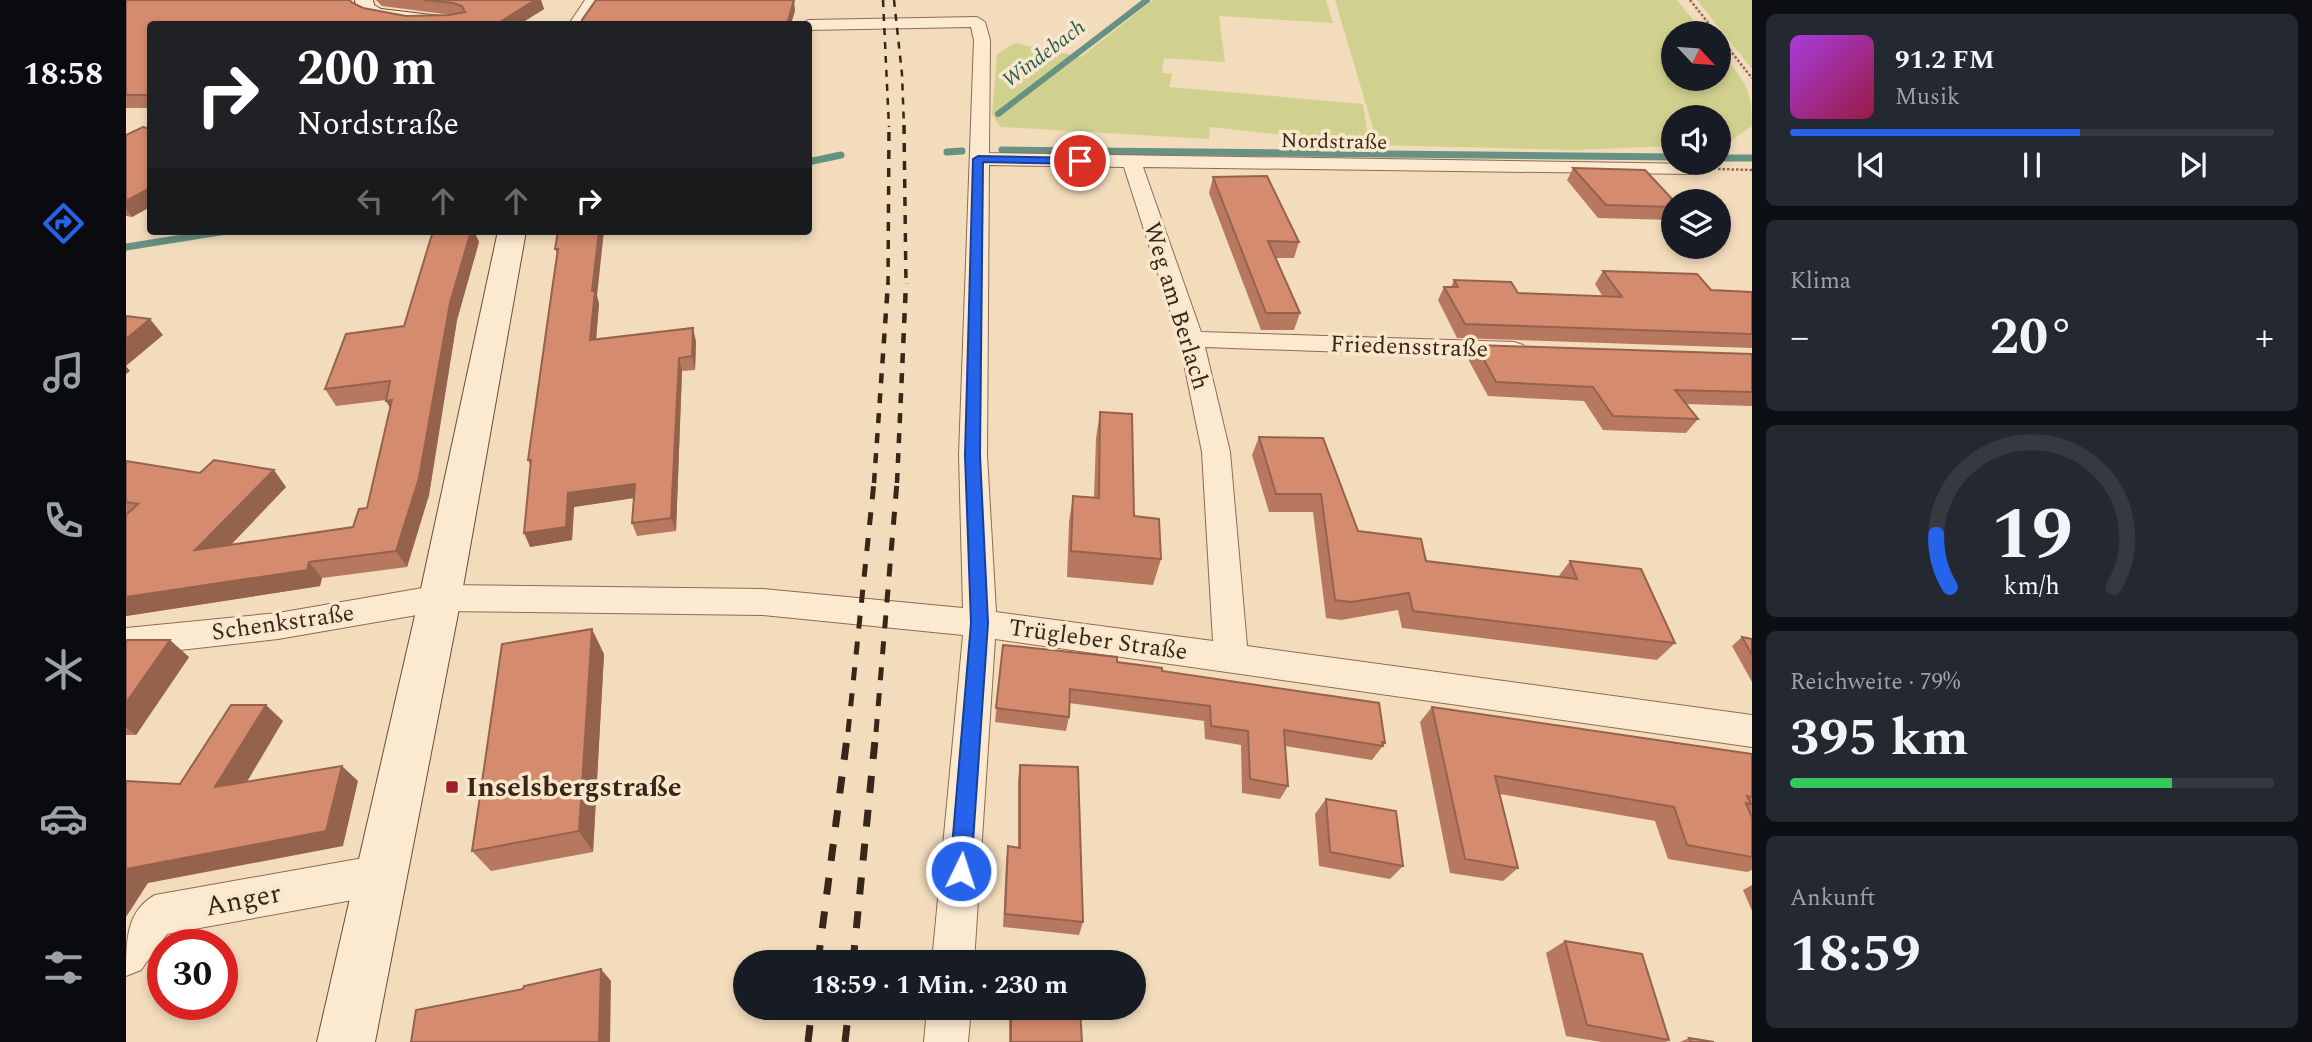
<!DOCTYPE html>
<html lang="de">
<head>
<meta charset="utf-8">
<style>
  body { margin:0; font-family:Spectral,serif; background:#242831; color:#f1f3f6; height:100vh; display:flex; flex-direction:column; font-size:26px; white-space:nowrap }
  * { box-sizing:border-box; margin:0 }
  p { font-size:23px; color:#9ea1a6 }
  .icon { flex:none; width:38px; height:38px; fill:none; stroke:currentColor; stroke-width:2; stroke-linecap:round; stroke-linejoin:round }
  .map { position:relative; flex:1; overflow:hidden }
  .panel { display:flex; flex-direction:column; gap:14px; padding:14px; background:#0d0f14; width:560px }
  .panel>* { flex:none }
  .hud { position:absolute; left:21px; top:21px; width:665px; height:214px; border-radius:7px; box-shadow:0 4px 10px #0003; background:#202124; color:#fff; overflow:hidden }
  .needle { width:46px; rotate:116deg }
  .fabs { position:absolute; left:1535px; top:21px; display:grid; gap:14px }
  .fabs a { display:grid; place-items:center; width:70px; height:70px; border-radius:50%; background:#171b24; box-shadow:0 4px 10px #0003; font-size:35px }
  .speed { position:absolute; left:21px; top:929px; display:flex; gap:14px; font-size:35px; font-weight:700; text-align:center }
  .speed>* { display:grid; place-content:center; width:91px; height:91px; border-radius:50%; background:#171b24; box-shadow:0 4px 10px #0003; line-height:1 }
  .speed .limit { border:10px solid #d22; background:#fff; color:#111 }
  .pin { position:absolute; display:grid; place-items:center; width:60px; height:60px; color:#fff; margin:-30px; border:4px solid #fff; border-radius:50%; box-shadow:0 2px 7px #0007 }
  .me { position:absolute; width:77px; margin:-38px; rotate:4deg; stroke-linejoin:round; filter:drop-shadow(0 0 5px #0008) }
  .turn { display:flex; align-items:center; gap:24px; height:147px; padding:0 35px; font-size:32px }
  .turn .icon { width:91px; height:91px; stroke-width:2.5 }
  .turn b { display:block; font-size:49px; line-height:60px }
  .lanes { display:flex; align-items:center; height:66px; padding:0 35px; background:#0003; justify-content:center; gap:35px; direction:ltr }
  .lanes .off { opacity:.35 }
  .big { font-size:52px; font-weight:700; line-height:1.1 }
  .panel .card { flex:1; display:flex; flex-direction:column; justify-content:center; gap:10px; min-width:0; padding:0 24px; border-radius:10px; background:#242831 }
  .panel .dial { align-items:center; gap:0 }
  .dial svg { height:182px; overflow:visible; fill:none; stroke:#363941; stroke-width:7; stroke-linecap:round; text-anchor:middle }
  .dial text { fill:#f1f3f6; stroke:none }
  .song { display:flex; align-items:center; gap:21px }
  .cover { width:84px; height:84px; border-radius:10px; background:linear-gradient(135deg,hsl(280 70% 55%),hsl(340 70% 35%)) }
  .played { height:7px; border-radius:4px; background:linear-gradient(90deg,#2563eb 60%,#363941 60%) }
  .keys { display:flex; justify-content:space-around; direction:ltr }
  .heat { display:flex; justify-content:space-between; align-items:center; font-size:38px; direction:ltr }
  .charge { height:10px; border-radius:5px; background:linear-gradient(90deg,#34c759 79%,#363941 0) }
  .trip { position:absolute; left:607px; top:950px; width:413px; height:70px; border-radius:35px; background:#171b24; box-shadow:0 4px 10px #0003; font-weight:700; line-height:70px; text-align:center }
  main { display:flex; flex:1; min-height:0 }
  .tabs { display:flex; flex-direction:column; width:126px; justify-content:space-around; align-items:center; background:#090b0e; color:#9ea1a6 }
  .tabs .icon { width:49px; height:49px }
  .tabs .on { color:#2563eb }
  .tabs b { font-size:32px; color:#f1f3f6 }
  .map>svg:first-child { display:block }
  .green { fill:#d1d18f }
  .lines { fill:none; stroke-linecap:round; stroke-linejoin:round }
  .stream-far1 { stroke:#679182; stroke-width:6 }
  .stream { stroke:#679182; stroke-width:7 }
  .street-casing { stroke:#8c6b54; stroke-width:2 }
  .secondary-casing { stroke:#6d4c37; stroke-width:2 }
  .path { stroke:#8c6b54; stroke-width:2.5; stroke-dasharray:2.5 2; stroke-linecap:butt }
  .street { fill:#fcead0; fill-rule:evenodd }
  .secondary { fill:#fcead0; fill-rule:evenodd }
  .rail-far4 { stroke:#39261a; stroke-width:2.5; stroke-dasharray:7 7; stroke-linecap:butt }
  .rail-far3 { stroke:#39261a; stroke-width:3.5; stroke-dasharray:9 9; stroke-linecap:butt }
  .rail-far2 { stroke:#39261a; stroke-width:4.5; stroke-dasharray:10 10; stroke-linecap:butt }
  .rail-far1 { stroke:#39261a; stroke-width:5; stroke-dasharray:13 13; stroke-linecap:butt }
  .rail { stroke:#39261a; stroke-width:7; stroke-dasharray:17 17; stroke-linecap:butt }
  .wall { fill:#b7785f }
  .shaded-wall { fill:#95624d }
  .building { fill:#d58c6e; stroke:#95624d; stroke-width:2 }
  .route { fill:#2563eb; stroke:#184099; stroke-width:2 }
  .poi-dot { fill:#a11d2e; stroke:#f9e7cc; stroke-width:2.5 }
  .labels { text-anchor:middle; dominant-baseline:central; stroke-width:7; stroke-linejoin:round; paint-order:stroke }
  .far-water-label { font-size:21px; font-style:italic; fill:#285b52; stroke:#f9e7cc }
  .far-street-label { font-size:21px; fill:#39261a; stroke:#f9e7cc }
  .street-label { font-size:24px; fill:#39261a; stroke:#f9e7cc }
  .near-poi-label { font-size:28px; font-weight:bold; fill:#39261a; stroke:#f9e7cc; text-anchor:start }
  .near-street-label { font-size:28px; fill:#39261a; stroke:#f9e7cc }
</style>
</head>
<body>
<main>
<nav class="tabs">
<b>18:58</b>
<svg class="icon on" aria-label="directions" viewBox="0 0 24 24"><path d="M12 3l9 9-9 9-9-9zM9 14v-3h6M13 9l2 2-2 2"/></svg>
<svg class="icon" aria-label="music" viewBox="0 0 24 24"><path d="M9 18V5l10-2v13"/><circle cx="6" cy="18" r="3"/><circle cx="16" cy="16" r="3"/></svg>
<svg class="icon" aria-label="phone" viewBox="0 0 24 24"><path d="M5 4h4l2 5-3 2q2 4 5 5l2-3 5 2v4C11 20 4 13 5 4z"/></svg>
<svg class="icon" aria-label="climate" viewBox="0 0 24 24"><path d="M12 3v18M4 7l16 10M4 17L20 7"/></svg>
<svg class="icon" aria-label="car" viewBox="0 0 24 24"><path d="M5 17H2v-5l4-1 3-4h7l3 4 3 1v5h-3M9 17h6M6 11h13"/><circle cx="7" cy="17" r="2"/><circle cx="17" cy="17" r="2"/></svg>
<svg class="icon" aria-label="filters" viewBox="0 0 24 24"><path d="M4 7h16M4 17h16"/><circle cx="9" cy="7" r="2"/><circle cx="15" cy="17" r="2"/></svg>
</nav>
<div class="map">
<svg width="1626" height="1042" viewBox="0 0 1626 1042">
  <rect width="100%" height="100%" fill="#f2dcbc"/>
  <!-- green -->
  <path class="green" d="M1027 0H1200L1207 23 1093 16 1099 62 1038 58 1036 73 1046 74 1043 87 1237 104 1243 144 1084 127 1083 139 875 127 866 115 871 54 889 43 955 57Z
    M1209 0H1551L1578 33H1547V79H1592L1593 50C1617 80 1626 85 1626 126L1601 144 1593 145 1592 117H1547V146L1448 150 1252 145Z
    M1571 0H1626V69Z"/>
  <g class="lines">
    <!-- stream-far1 -->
    <path class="stream-far1" d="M872 114 1021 0"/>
    <!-- stream -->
    <path class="stream" d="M876 150 1547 157
      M821 152 836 151
      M1592 158H1626
      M682 162 715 155
      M0 247 100 231"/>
    <!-- street casing -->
    <g class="street-casing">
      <path id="street" d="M459 0H473L457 24H443Z
        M851 17 859 22 864 40 863 153 1572 164 1575 168 1565 174 1017 167 1075 332 1388 342 1397 345 1400 350 1397 355 1388 358 1079 347 1104 452 1121 646 1626 715V747L869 639 848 962H806L837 635 637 615 314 611 152 639 0 656V628L152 613 314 585 637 589 837 608 833 455 848 40 845 27 682 30V24H675L682 20ZM863 165 998 167 1053 339 1076 452 1087 641 870 612 861 455Z
        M254 855 268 861 274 875 268 889 254 895 41 934 15 970 0 976C0 941 0 911 29 895Z
        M801 1008H845L842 1042H798Z"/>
    </g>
    <!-- secondary casing -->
    <g class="secondary-casing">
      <path id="secondary" d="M229 0H247L248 5 255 9 331 18 338 20 341 24C307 27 262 28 231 12Z
        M372 231H400L335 598 249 1042H191L293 598Z"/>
    </g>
    <!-- path -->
    <path class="path" d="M1564 0 1626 78
      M1592 169 1626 170"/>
    <!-- street -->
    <use href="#street" class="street"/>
    <!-- secondary -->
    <use href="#secondary" class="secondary"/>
    <!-- rail-far4 -->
    <path class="rail-far4" d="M757 0 763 127
      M768 0 776 74 778 127"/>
    <!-- rail-far3 -->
    <path class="rail-far3" d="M778 125 780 285
      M762 285 763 125"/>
    <!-- rail-far2 -->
    <path class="rail-far2" d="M748 483 762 283
      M771 483 780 283"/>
    <!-- rail-far1 -->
    <path class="rail-far1" d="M722 732 748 482
      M750 732 771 482"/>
    <!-- rail -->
    <path class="rail" d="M692 962 722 730
      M727 962 750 730
      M682 1042 686 1008
      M719 1042 723 1008"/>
  </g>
  <!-- wall -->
  <path class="wall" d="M0 0 225 2 237 8 280 16 326 15 256 6 250 0H415L418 9 394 24H24V108H0Z
    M24 129V207L6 217 0 216V135Z
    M1447 168 1547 201V218L1546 220 1472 218 1441 180Z
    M1087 177 1173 242 1168 258H1150L1174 313 1168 330H1135L1083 193Z
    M307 231H348L353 242 331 320 303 495 281 567 196 578 194 586 0 616V461L160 487 105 545 227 527 241 508 264 408 260 400 210 406 199 389 278 326Z
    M432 231 471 296 473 304 470 339 570 341 569 370 556 371 550 531 511 536 506 523 508 498 448 507 446 540 404 547V465L402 460 427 283 431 254 429 249Z
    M1477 271 1585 290 1626 292V348L1331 338 1312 300 1318 287H1325L1328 280 1392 293 1477 297 1469 284Z
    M1350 345 1626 354V406L1560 404 1572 419 1560 433 1477 430 1458 401 1362 396 1342 359Z
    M974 412 1008 516 1035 559 1027 585 941 577 943 522 947 496 968 498 970 438Z
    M1133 437 1197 438 1232 531 1300 561 1432 577 1444 561 1549 643 1531 660 1276 628 1272 610 1215 620 1200 618 1187 512H1143L1126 455Z
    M1616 637 1626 639V682L1606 646Z
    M0 640 63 657 10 735H0Z
    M877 645 991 662 1036 671 1259 743 1246 760 1159 746 1162 786 1154 799 1116 793 1115 745 1079 739 1078 721 943 703V717L940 731 869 722Z
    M478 654 467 852 365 871 346 851Z
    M1306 707 1626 754V815L1625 814 1626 818V870L1621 872 1542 859 1529 821 1374 794 1392 868 1377 881 1324 873 1294 722Z
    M894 765 957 922 953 935 877 927 880 861 882 846 892 847V780Z
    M1200 799 1277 866 1264 879 1193 866 1189 814Z
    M1626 885V911L1617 890Z
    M1439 941 1543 1040 1540 1042H1475L1440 1036 1420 953Z
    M883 1008H954L956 1042H883Z
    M1563 1038 1588 1042H1554Z"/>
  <!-- shaded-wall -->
  <path class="shaded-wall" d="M409 0H415L418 9 394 24H371Z
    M668 0 669 11 665 24H661Z
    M24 188V207L6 217 0 209V201Z
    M345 231H348L353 242 331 320 303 495 281 567 270 551 324 303Z
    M473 231H478L471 296 473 304 469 353 464 340 466 291Z
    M24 319 37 335 0 366 4 371 0 374V339Z
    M567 328 570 341 569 370 566 356Z
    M553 358 556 371 550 531 545 518Z
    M266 400 270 417 260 401Z
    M148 470 160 487 84 566 69 550Z
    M509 484 514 497 448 507 446 540 404 547 398 533 442 493Z
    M183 562 196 578 194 586 0 616V597Z
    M466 629 478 654 467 852 453 831Z
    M44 640 63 657 10 735 0 727V703Z
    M140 705 157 721 109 802 89 787Z
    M216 766 232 781 217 846 22 883 0 917V869Z
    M475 969 485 981 484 1042H473Z"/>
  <!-- building -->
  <path class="building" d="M0 0H224L225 2 237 8 280 16 323 15 339 12 336 6 327 3 298 0H409L371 24H24V95H0Z
    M470 0H668L661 24H455L456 20Z
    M17 127 24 129V188L0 201V135Z
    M1447 168 1519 170 1548 201H1547V207L1480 205Z
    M1141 176 1173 242 1142 241 1174 313H1140L1087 177Z
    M307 231H345L324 303 293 478 270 551 183 562 181 570 0 597V515L12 504 0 502V461L74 473 88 460 148 470 69 550 227 527 233 509 241 508 266 400 260 401 264 381 199 389 220 334 278 326Z
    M432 231H473L466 291H469L464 340 567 328 566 356 553 358 545 518 506 523 509 484 442 493 440 527 398 533 405 460H402L427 283 432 249H429Z
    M1477 271 1571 274 1585 290 1626 292V334L1339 324 1318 287H1332L1328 280 1385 282 1392 293 1496 297Z
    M0 316 24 319 0 339Z
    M1350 345 1626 354V392L1549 390 1572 419 1487 416 1467 387 1370 382Z
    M974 412 1006 414 1008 516 1033 519 1035 559 945 551 947 496 973 498Z
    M1133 437 1197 438 1232 531 1295 539 1300 561 1451 579 1444 561 1515 569 1549 643 1287 611 1283 593 1225 602 1209 600 1195 494H1150Z
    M466 629 453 831 346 851 376 644Z
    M1616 637 1626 639V655Z
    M0 640H44L0 703Z
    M877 645 991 657V662L1036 668V671L1253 703 1259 743 1256 742 1257 746 1158 730 1162 786 1124 779 1122 731 1085 726 1084 706 944 689 943 717 870 708Z
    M105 705H140L89 787 216 766 200 831 0 869V781L54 784Z
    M1306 707 1626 754V797L1621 796 1625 804 1620 803 1626 818V857L1561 845 1548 807 1369 776 1392 868 1339 859Z
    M894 765 952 767 957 922 879 914 882 846 894 848Z
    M1200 799 1270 811 1277 866 1204 852Z
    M1439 941 1516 954 1543 1040 1461 1025Z
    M475 969 473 1042H285L290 1010 397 989 398 986Z
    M885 1008H954L956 1042H885Z
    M1563 1038 1588 1042H1565Z"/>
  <!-- route -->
  <path class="route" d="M852 156 954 158 960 161 954 164 857 162 854 455 862 623 845 871 842 879 835 882 827 879 824 871 845 623 839 455 847 159Z"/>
  <!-- markers -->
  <rect class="poi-dot" x="319" y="780" width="14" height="14" rx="3.5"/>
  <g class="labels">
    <!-- far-water labels -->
    <g class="far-water-label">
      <text transform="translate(918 54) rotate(-37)">Windebach</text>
    </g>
    <!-- far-street labels -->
    <g class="far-street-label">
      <text transform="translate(1208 142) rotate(1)">Nordstraße</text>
    </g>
    <!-- street labels -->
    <g class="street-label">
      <text transform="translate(1050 306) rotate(73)">Weg am Berlach</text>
      <text transform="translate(1283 347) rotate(2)">Friedensstraße</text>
      <text transform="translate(157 623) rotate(-8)">Schenkstraße</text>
      <text transform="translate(972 640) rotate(8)">Trügleber Straße</text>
    </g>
    <!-- near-poi labels -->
    <g class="near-poi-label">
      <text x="340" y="787">Inselsbergstraße</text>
    </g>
    <!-- near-street labels -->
    <g class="near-street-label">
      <text transform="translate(117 900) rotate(-11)">Anger</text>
    </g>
  </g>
</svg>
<div class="fabs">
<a><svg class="needle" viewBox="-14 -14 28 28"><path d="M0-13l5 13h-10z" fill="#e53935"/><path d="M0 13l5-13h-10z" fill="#9ea1a6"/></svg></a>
<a><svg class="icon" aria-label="sound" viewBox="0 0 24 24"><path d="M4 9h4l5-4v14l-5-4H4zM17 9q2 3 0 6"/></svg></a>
<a><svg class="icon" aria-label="layers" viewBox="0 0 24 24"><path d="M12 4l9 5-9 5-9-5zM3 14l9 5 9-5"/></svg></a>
</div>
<div class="speed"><div class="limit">30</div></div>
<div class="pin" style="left:954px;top:161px;background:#d93025"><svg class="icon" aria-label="arrive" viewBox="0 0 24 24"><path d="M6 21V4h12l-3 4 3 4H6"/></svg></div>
<svg class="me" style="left:835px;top:871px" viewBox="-20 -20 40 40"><circle r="17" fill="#2563eb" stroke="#fff" stroke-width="3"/><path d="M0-11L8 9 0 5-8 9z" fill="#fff"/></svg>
<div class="trip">18:59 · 1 Min. · 230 m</div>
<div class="hud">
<div class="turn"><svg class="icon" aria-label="right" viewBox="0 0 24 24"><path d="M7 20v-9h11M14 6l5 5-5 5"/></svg><div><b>200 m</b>Nordstraße</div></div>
<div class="lanes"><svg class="icon off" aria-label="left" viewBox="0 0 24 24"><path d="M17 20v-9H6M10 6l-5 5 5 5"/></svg><svg class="icon off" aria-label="ahead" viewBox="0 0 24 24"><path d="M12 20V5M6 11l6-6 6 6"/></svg><svg class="icon off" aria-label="ahead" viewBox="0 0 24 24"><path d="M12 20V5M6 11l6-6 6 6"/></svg><svg class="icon" aria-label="right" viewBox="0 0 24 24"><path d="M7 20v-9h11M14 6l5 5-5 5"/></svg></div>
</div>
</div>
<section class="panel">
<div class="card">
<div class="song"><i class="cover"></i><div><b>91.2 FM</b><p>Musik</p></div></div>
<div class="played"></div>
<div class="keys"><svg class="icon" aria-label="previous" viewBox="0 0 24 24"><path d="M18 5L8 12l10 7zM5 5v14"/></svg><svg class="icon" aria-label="pause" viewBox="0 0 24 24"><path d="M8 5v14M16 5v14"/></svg><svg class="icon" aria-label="next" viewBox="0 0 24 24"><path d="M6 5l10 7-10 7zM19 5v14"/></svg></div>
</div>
<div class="card"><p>Klima</p>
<div class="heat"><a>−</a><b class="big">20°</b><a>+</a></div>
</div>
<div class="card dial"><svg viewBox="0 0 100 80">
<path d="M14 69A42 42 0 1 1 86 69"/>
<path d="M14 69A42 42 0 0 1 8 46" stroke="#2563eb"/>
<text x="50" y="56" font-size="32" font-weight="700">19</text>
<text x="50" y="72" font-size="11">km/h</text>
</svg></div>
<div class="card"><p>Reichweite · 79%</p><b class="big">395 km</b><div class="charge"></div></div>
<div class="card"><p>Ankunft</p><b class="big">18:59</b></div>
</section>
</main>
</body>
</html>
